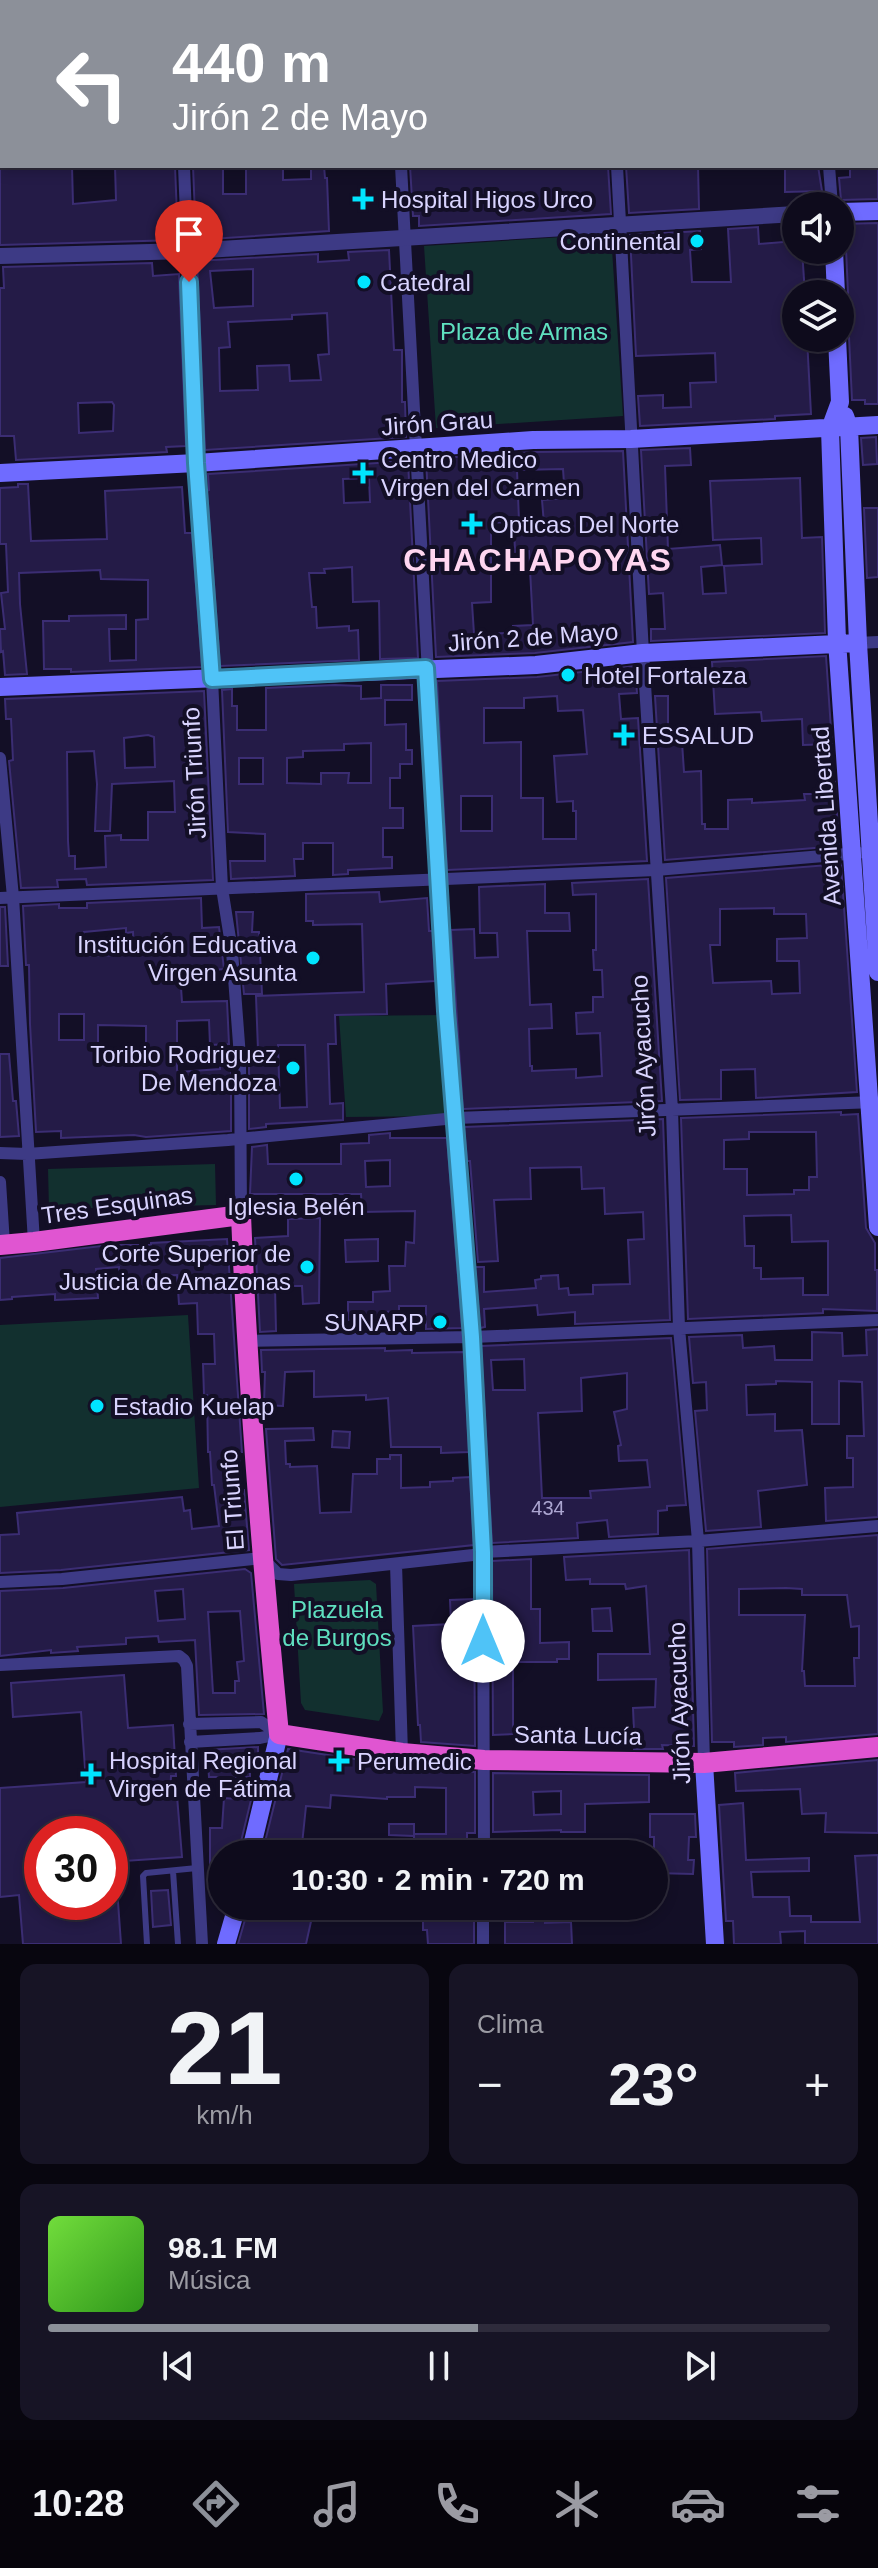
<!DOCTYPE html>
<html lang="es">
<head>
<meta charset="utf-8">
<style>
  body { margin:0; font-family:Arial,sans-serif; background:#171425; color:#f1f3f6; height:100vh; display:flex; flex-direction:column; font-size:30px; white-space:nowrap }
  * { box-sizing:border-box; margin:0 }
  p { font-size:26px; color:#9b9ba3 }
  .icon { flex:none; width:44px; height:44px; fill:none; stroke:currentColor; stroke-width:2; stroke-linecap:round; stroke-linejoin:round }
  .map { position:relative; height:1944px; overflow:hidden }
  .sheet { display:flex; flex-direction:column; gap:20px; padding:20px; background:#08060f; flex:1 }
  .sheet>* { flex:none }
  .top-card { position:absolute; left:0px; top:0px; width:878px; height:168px; box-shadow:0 4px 12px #0003,0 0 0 2px #2e2b3b; background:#8c9099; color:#fff; overflow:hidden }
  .buttons { position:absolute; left:782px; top:192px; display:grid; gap:16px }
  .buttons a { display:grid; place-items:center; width:72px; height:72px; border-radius:50%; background:#0e0b1c; box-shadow:0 4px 12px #0003,0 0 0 2px #2e2b3b; font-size:40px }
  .speed { position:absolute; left:24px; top:1816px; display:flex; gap:16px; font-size:40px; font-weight:700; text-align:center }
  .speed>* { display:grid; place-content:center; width:104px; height:104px; border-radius:50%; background:#0e0b1c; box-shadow:0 4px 12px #0003,0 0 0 2px #2e2b3b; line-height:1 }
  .speed .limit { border:12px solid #d22; background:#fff; color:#111 }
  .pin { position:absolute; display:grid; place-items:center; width:68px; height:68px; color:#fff; margin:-82px -34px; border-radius:50% 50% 50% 0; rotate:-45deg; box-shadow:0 0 8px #0007 }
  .pin .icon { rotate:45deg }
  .me { position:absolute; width:88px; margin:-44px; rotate:0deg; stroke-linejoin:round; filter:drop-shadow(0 0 6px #0008) }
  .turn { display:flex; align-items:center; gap:28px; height:168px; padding:0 40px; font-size:36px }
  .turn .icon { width:104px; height:104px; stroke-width:2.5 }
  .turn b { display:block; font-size:56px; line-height:68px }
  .big { font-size:60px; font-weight:700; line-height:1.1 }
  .sheet .tile { flex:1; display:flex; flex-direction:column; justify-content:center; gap:12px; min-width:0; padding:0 28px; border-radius:16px; background:#171425 }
  .sheet .dial { align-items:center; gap:0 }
  .dial b { font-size:104px; line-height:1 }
  .song { display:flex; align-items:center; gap:24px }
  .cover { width:96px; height:96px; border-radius:12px; background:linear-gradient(135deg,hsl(100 70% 55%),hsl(110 70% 35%)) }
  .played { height:8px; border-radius:4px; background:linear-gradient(90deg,#8c9099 55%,#2e2b3b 55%) }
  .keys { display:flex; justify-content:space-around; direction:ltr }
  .heat { display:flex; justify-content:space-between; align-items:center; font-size:44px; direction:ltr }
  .sheet .tiles { flex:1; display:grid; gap:20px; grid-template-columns:1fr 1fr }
  .tile:last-child { grid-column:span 2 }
  .trip { position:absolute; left:208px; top:1840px; width:460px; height:80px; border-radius:40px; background:#0e0b1c; box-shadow:0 4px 12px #0003,0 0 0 2px #2e2b3b; font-weight:700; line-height:80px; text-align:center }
  .tab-bar { display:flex; height:128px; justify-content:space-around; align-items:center; background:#06040b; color:#9b9ba3 }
  .tab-bar .icon { width:56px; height:56px }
  .tab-bar .on { color:#8c9099 }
  .tab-bar b { font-size:36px; color:#f1f3f6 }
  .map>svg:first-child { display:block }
  .green { fill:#12302f }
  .building { fill:#241b47; stroke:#3b2d73; stroke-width:2; fill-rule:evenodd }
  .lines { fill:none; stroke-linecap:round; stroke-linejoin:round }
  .service { stroke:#3d3a85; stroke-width:6 }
  .minor { stroke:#3d3a85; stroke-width:12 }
  .tertiary { stroke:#3d3a85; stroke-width:16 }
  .secondary { stroke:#6f6bff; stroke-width:18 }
  .trunk { stroke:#e055d1; stroke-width:20 }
  .route-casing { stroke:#337fa1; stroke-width:20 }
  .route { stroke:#4fc3f7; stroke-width:14 }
  .poi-dot { fill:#00e5ff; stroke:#130f26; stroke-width:3 }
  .labels { text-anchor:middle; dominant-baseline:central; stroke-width:8; stroke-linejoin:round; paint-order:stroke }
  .number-label { font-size:20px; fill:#aca6d1 }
  .poi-label { font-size:24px; fill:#d9d4ff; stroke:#130f26; text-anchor:start }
  .park-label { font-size:24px; fill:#5fe0c0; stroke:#130f26 }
  .street-label { font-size:24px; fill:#d9d4ff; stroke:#130f26 }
  .district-label { font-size:32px; font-weight:bold; letter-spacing:2px; fill:#ffd6f0; stroke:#130f26 }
</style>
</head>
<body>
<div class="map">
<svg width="878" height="1944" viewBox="0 0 878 1944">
  <rect width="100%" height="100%" fill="#130f26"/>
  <!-- green -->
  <path class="green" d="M611 234 623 416 436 428 424 246Z
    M445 1015 449 1116 346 1117 339 1016Z
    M215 1164 216 1205 49 1209 48 1169Z
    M188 1315 199 1488 0 1507V1325Z
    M370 1580 376 1584 383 1712 379 1721 305 1710 301 1703 294 1584Z"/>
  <!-- building -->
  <path class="building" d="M0 166H72L73 204 116 200 115 166H175L178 240 0 245Z
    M193 166H223V194H246V166H283V180L311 179V166H324L325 178H327L329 231 196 240Z
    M410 166H608L611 214 419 226V216H413Z
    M626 166H698L699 209 629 213Z
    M785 166H818L822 191 785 192Z
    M850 166H878V199L841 200 839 178 850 177Z
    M878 223V404H865V400H852L849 337 845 329 844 303 848 293 846 249 840 240V224Z
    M758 227 759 244 796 241V250H802L805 294H796V338H807L811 414 775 416V419L640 426 638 396 663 395V408L691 407 690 383 716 382 715 353 636 356 630 235 700 231 701 249 690 250 692 282H731L728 229Z
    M389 250 394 350H402V402H405L406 437 205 450 197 261 318 254V262L349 260 348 252ZM253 269V306L214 308 210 271ZM327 313 329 354 318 355 321 380 290 381 289 365 257 366 258 390 220 391 219 348 230 347 228 322 292 319V315Z
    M152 263 153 276 179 274 186 446 166 447 167 452 16 460 14 436H0V288H4L3 267ZM112 402 114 405 113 431 79 433 78 403Z
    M876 437 877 464 863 465 861 438Z
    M690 448 691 465 665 466 668 549 720 545 722 565 701 567 703 594 726 593 724 566 762 564 761 538 713 540 710 481 800 478 802 538 822 537 825 633 651 641V629H665L663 593 649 594 641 450Z
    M623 451 633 642 535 653 436 657 426 459 533 452ZM563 469 565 498 542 500 544 524 514 525 515 552 529 551 533 625 513 626V633L474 634 472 603 491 602V523L519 521 517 470Z
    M408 461 418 658 380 659 379 601 353 602 352 567 324 569 325 573H309L311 596 312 607H316L317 628 349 626V631L358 630 359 660 220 666 207 491 209 490 208 474ZM369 478 370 502 344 503 343 479Z
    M18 484H28L31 541 107 539 105 491 182 487 185 533H192L202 667 71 672V669H44L43 621H69V616L126 615V629H109L110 661 136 660V620L148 619V580L101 579 100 570 19 573 20 604 27 674 5 675 3 651 1 652 0 629H5L1 593 8 592 6 544H0V488L18 487Z
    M864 508H878V577L867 578Z
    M826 656 832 744 803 745 802 719 762 721 761 712 715 714 712 662Z
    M635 666 637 693 619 694 621 719 638 718 647 861 447 870 437 681 537 677ZM557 696 558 711 583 710 587 754 554 756 557 802 573 801V811H576V839H543V798H521V742L484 743V708H524V698ZM461 796H492V831H461Z
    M335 685 361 686V699L381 698V685H412V700H385V725L406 724V750H412V764H400V778H390V808H403V828H383V857H392V868L348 870V874L333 875V843H303V859H294L295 876 231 879 230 861H265V834L228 832 222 690 232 689V706H237V730H266V688ZM371 743V783H348L349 773H321V784L287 783V758L303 757V751L344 750V744ZM239 758H263V784H239Z
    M204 691 213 880 87 885 86 879 57 880 58 887 21 888 9 761 13 760 11 719H6L5 699ZM148 735 154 737 155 767 125 768 124 738ZM94 751 97 784 95 831H110L112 784 174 781 175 812H148V840H121V835L105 836 106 867 75 869V856H69L68 841 67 752Z
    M655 696H668V728L681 727 684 772 701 771 702 824H705V829H728V800L752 799V803L805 800 804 794H828V783L835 782 839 846 665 860Z
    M841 864 857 1092 756 1098 755 1069 721 1070V1099L680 1100 666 878ZM774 908V914H806L807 938 777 939V961H799L800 993 772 994 771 981 713 983 710 945H720V909Z
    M648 879 662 1101 463 1109 451 930 474 929 475 958 498 957 497 933H480L479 887 545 884V913H569L570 931H527L530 1005 551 1004 552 1028 529 1029 530 1066H532V1071L576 1069V1078L602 1076 600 1033 577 1034 576 1013 593 1012V997H603L602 970H594L593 950H596V894L573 895 572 883Z
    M379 892 380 902 427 898 429 931H433L435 981 386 984 387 1014 335 1015 336 1044H328L330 1104 343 1103V1120L266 1124V1127L249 1129V1064L255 1063V1050H258L256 996 364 992 362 924 313 925V921H306V894ZM278 1045H305L307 1107 280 1108Z
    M201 898 202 928 219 927 224 969 180 973 182 1002 227 1001 229 1044 210 1045 209 1020 177 1021V1070L179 1072 220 1069V1065H231V1131L146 1137 134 1135 61 1138V1131L36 1132 30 1024 29 965H26L23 906 59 904V908H87V903ZM126 928V933L133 932 134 955 84 956V932ZM59 1014H84V1040H59ZM98 1025 146 1026V1051H98Z
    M0 907H5L8 966H0Z
    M236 912H253L252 932H259L262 994H244Z
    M0 1054H9L13 1101H16L19 1136 0 1137Z
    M841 1112V1115L858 1114 866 1228 875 1243V1270H877V1311L823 1309V1313L688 1319 681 1118ZM749 1132H816L817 1177H809V1190H794V1194L747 1195V1169H724V1140L749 1139ZM791 1215 792 1242 828 1241V1295H803V1278L761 1279V1268H754V1246H745L744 1216Z
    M663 1119 670 1320 575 1324V1312L538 1315 537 1305 484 1309 485 1327 480 1328 475 1267H484V1292L536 1288 535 1280 541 1279V1276L558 1275 559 1289 568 1288 569 1295 593 1294V1285L630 1284 628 1240 644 1239 643 1212 605 1214 604 1188 582 1189 581 1167 530 1168 531 1199 494 1200 498 1261 478 1262 470 1161H467L464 1127Z
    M390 1133V1138H447L462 1328 426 1329V1306H399V1311L385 1312V1319L348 1320V1302H373V1292L390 1291 389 1266H405L406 1242 414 1243 415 1211 362 1212 361 1194H250L252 1147 267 1145 268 1164H341V1144L369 1143V1135ZM390 1160V1186L366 1187 365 1161Z
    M320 1218 319 1303 303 1304 302 1286H275L276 1331 260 1332 255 1238 288 1236V1219Z
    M227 1239 242 1452H239L241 1490H244L249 1550 61 1570 0 1573V1535L19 1534 17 1513 182 1497 184 1511 190 1510 192 1529 219 1526 214 1485H212L210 1452H208L207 1395H204L203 1364H215L214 1334H198L197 1303 179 1304 177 1275 149 1276V1288L120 1289 119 1267 96 1269 98 1298 55 1300V1294L12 1297V1299L0 1300V1258L110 1245H151V1243Z
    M378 1239V1261L346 1262 345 1240Z
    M878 1329V1517L826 1521 825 1488 853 1487V1458H847V1436H864L862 1382 839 1381V1424H812V1382L776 1381V1384L746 1385 747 1415 775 1414V1431L802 1430 807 1485 758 1491 761 1527 706 1531 695 1411 707 1410 706 1382 693 1383 689 1337 742 1335 743 1348 774 1346 775 1360H812V1332L842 1333 843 1356 867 1355 866 1330Z
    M671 1338 686 1505 667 1506V1510L658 1511V1534L609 1537 607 1520 577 1523 578 1538 492 1543 481 1346ZM524 1359 525 1390H493L491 1360ZM627 1373V1409L614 1412 621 1445 618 1446 619 1461 647 1460 650 1487 590 1491 591 1498H542L538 1413 582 1411 581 1378Z
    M385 1348V1351L412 1350V1353L464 1352 469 1452 441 1453V1447H391L388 1398 366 1400V1395L314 1397V1371L285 1372 283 1406 264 1405 265 1372H262L261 1350Z
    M313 1428 314 1440 285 1441 286 1464H290V1467L317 1466 320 1513 351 1512 353 1474H377V1459H390V1455H401V1488L430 1487V1482L453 1481V1478L470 1477 474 1545 282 1565 276 1559 266 1429Z
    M333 1431 350 1432 349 1448 332 1447Z
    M878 1535V1734L786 1742V1737L763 1738V1745L734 1747V1742H712L707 1549ZM786 1588 802 1589V1595H847L851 1627 859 1626V1658H854L855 1686H805L804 1671H802L805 1615H739V1589Z
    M689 1550 694 1746 662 1745 663 1749H634L632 1731H634L633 1708 655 1707 656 1679 598 1680V1654H650L646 1586 626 1589 625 1584H590V1579L566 1580 564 1557Z
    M531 1559V1609H540V1643L569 1642V1659H557V1662H513V1734L493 1735 492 1561Z
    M245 1569 251 1573 264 1714 199 1715 195 1640 159 1642 158 1636 126 1638V1644L77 1647 78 1651 51 1653V1650L0 1656V1591L63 1588ZM183 1589 185 1619 158 1621 155 1591ZM240 1611 244 1661 237 1662 239 1681H235V1693H213L208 1612Z
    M474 1599 475 1746 421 1742 420 1725H418L413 1626 451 1624 450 1600Z
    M610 1608 612 1631H593L592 1609Z
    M124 1675 128 1728 173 1725 176 1776H171L170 1795 177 1796 182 1857 110 1862V1834H42V1902H118L121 1944H23L19 1895 0 1897V1788L86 1782 81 1712 13 1717 11 1683Z
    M258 1747V1759H250V1777H209L207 1750Z
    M288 1749 401 1766 475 1772V1833H467V1850L431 1849V1854H414V1836L389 1835V1824H414V1834H446V1788L415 1787V1797H387V1799L331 1795 330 1808 306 1806 301 1854H262Z
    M878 1760V1833L825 1832 826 1813 802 1814 800 1789 736 1791 735 1773Z
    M493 1773 649 1775V1802L585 1804V1832H561V1830L493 1832ZM561 1791V1814L534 1815 533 1792Z
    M224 1798 251 1800 238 1854H222V1879H210V1828H222Z
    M743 1803 746 1860 809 1858V1871L751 1872 753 1897H789L790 1916H811V1922H860L855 1856 878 1855V1944H805V1931L780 1932 781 1944H734L733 1921H726L719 1805Z
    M650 1814H695L696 1837H689L688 1860H694L693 1874 654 1873V1837H650Z
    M168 1890 171 1925 153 1927 151 1891Z
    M249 1906H289L288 1911 312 1917 306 1944H238Z
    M423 1906H474V1944H428L427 1930H423Z
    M533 1909H545V1923L571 1922 572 1944H505V1922H533Z"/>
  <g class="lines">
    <!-- service -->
    <path class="service" d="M173 1871 178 1944
      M147 1944 143 1876 146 1873 197 1868"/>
    <!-- minor -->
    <path class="minor" d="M175 0 176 2
      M390 0 391 2
      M607 0V2
      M819 0V2
      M184 166 196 463 212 679 222 888 232 951 240 1057 241 1215
      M401 166 439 880 446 1011 472 1337 483 1552 484 1854
      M617 166 643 653 672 1110 679 1328 698 1541 704 1763
      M829 166 832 206
      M858 643 878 642
      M0 758 13 897 34 1242
      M0 898 656 870 859 853
      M0 1153 27 1154 228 1140 456 1118 875 1102
      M0 1182 4 1244
      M246 1341 472 1337 878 1320
      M396 1564 402 1753
      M0 1582 62 1579 262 1558 278 1574 291 1575 473 1555 483 1552 698 1541 878 1526
      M0 1665 179 1656 184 1660 187 1666 202 1944
      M189 1724 261 1722 279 1734
      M190 1742 260 1738 279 1734
      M483 1944V1906"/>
    <!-- tertiary -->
    <path class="tertiary" d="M724 2 761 0
      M0 33H2
      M0 256 188 251 796 214"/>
    <!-- secondary -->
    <path class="secondary" d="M840 212 878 211
      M834 250 836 294
      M837 338 840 402 830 429 837 641 878 1227
      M845 416 849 427 858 643 878 972
      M0 473 196 463 533 440 631 439 878 425
      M0 687 536 665 643 653 858 643
      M704 1763 715 1944
      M250 1854 279 1734
      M226 1944 237 1906"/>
    <!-- trunk -->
    <path class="trunk" d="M0 1245 34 1242 241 1215C248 1388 262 1561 279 1734L402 1753 484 1760 704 1763 878 1747"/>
  </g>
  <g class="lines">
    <!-- route casing -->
    <g class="route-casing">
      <path id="route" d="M189 282 196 463 212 679 426 668 446 1011 472 1337 483 1552V1641"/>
    </g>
    <!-- route -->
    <use href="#route" class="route"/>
  </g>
  <!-- markers -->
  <g class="poi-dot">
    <path d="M359 187h8v8h8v8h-8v8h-8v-8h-8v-8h8z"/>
    <circle cx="697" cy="241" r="8"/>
    <circle cx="364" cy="282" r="8"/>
    <path d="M359 461h8v8h8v8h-8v8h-8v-8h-8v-8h8z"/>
    <path d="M468 512h8v8h8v8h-8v8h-8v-8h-8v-8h8z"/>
    <circle cx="568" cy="675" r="8"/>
    <path d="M620 723h8v8h8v8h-8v8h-8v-8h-8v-8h8z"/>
    <circle cx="313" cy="958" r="8"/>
    <circle cx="293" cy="1068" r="8"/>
    <circle cx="296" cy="1179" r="8"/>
    <circle cx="307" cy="1267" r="8"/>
    <circle cx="440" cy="1322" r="8"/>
    <circle cx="97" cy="1406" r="8"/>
    <path d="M335 1749h8v8h8v8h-8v8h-8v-8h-8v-8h8z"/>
    <path d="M87 1762h8v8h8v8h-8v8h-8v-8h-8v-8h8z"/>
  </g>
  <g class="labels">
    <!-- number labels -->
    <g class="number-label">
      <text x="548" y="1508">434</text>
    </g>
    <!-- poi labels -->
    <g class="poi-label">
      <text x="381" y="199">Hospital Higos Urco</text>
      <text x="681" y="241" text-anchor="end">Continental</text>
      <text x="380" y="282">Catedral</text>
      <text x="381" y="459">Centro Medico<tspan x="381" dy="28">Virgen del Carmen</tspan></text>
      <text x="490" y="524">Opticas Del Norte</text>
      <text x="584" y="675">Hotel Fortaleza</text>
      <text x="642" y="735">ESSALUD</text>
      <text x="297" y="944" text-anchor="end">Institución Educativa<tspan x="297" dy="28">Virgen Asunta</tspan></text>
      <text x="277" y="1054" text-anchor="end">Toribio Rodriguez<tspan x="277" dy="28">De Mendoza</tspan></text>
      <text x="296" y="1206" text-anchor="middle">Iglesia Belén</text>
      <text x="291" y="1253" text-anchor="end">Corte Superior de<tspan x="291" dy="28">Justicia de Amazonas</tspan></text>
      <text x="424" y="1322" text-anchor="end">SUNARP</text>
      <text x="113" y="1406">Estadio Kuelap</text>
      <text x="109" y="1760">Hospital Regional<tspan x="109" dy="28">Virgen de Fátima</tspan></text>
      <text x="357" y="1761">Perumedic</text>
    </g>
    <!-- park labels -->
    <g class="park-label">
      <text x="524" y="331">Plaza de Armas</text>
      <text x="337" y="1609">Plazuela<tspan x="337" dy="28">de Burgos</tspan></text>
    </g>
    <!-- street labels -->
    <g class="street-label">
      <text transform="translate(437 423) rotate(-4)">Jirón Grau</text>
      <text transform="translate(533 637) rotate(-4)">Jirón 2 de Mayo</text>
      <text transform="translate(194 773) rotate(-93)">Jirón Triunfo</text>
      <text transform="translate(826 816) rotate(-94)">Avenida Libertad</text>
      <text transform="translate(643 1056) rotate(-93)">Jirón Ayacucho</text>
      <text transform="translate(117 1205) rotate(-8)">Tres Esquinas</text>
      <text transform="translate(232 1500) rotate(-94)">El Triunfo</text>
      <text transform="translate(679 1703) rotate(-92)">Jirón Ayacucho</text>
      <text transform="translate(578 1735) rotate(1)">Santa Lucía</text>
    </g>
    <!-- district labels -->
    <g class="district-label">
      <text x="538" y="560">CHACHAPOYAS</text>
    </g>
  </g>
</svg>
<div class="buttons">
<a><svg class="icon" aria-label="sound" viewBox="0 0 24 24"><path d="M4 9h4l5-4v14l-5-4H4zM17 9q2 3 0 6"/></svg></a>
<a><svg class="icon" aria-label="layers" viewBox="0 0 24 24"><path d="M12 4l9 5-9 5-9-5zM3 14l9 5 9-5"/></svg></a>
</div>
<div class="speed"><div class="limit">30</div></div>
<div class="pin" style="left:189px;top:282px;background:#d93025"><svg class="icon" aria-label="arrive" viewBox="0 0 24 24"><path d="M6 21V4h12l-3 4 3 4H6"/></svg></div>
<svg class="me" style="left:483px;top:1641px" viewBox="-20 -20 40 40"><circle r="19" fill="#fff"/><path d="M0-13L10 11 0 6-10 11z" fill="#4fc3f7"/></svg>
<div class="trip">10:30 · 2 min · 720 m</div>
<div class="top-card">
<div class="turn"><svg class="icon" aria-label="left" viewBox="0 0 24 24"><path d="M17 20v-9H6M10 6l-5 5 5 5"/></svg><div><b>440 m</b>Jirón 2 de Mayo</div></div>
</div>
</div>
<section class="sheet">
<div class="tiles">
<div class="tile dial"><b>21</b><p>km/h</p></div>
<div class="tile"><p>Clima</p>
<div class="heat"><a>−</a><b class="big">23°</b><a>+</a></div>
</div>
<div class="tile">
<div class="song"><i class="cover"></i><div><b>98.1 FM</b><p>Música</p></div></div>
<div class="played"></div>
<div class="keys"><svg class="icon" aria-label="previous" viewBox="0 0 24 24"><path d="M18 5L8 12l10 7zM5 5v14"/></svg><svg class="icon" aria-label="pause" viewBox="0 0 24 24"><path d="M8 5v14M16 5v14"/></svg><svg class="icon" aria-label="next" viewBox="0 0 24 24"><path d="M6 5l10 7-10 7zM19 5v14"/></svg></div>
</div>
</div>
</section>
<nav class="tab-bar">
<b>10:28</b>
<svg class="icon on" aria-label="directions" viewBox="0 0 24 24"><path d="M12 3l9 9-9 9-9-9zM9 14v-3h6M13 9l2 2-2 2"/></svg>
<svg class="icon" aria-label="music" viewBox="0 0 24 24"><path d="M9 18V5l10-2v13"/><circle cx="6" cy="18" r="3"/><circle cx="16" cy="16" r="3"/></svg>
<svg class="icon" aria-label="phone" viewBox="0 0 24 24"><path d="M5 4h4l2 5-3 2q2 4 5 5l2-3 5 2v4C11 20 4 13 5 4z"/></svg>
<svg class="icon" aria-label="climate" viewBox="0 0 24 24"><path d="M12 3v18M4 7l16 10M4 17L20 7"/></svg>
<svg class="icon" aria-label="car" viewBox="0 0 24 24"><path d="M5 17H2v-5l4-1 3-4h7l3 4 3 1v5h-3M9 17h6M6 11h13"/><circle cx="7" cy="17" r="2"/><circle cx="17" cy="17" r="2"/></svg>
<svg class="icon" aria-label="filters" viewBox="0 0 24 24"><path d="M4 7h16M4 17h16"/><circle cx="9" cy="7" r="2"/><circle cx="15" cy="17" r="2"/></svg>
</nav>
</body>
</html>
